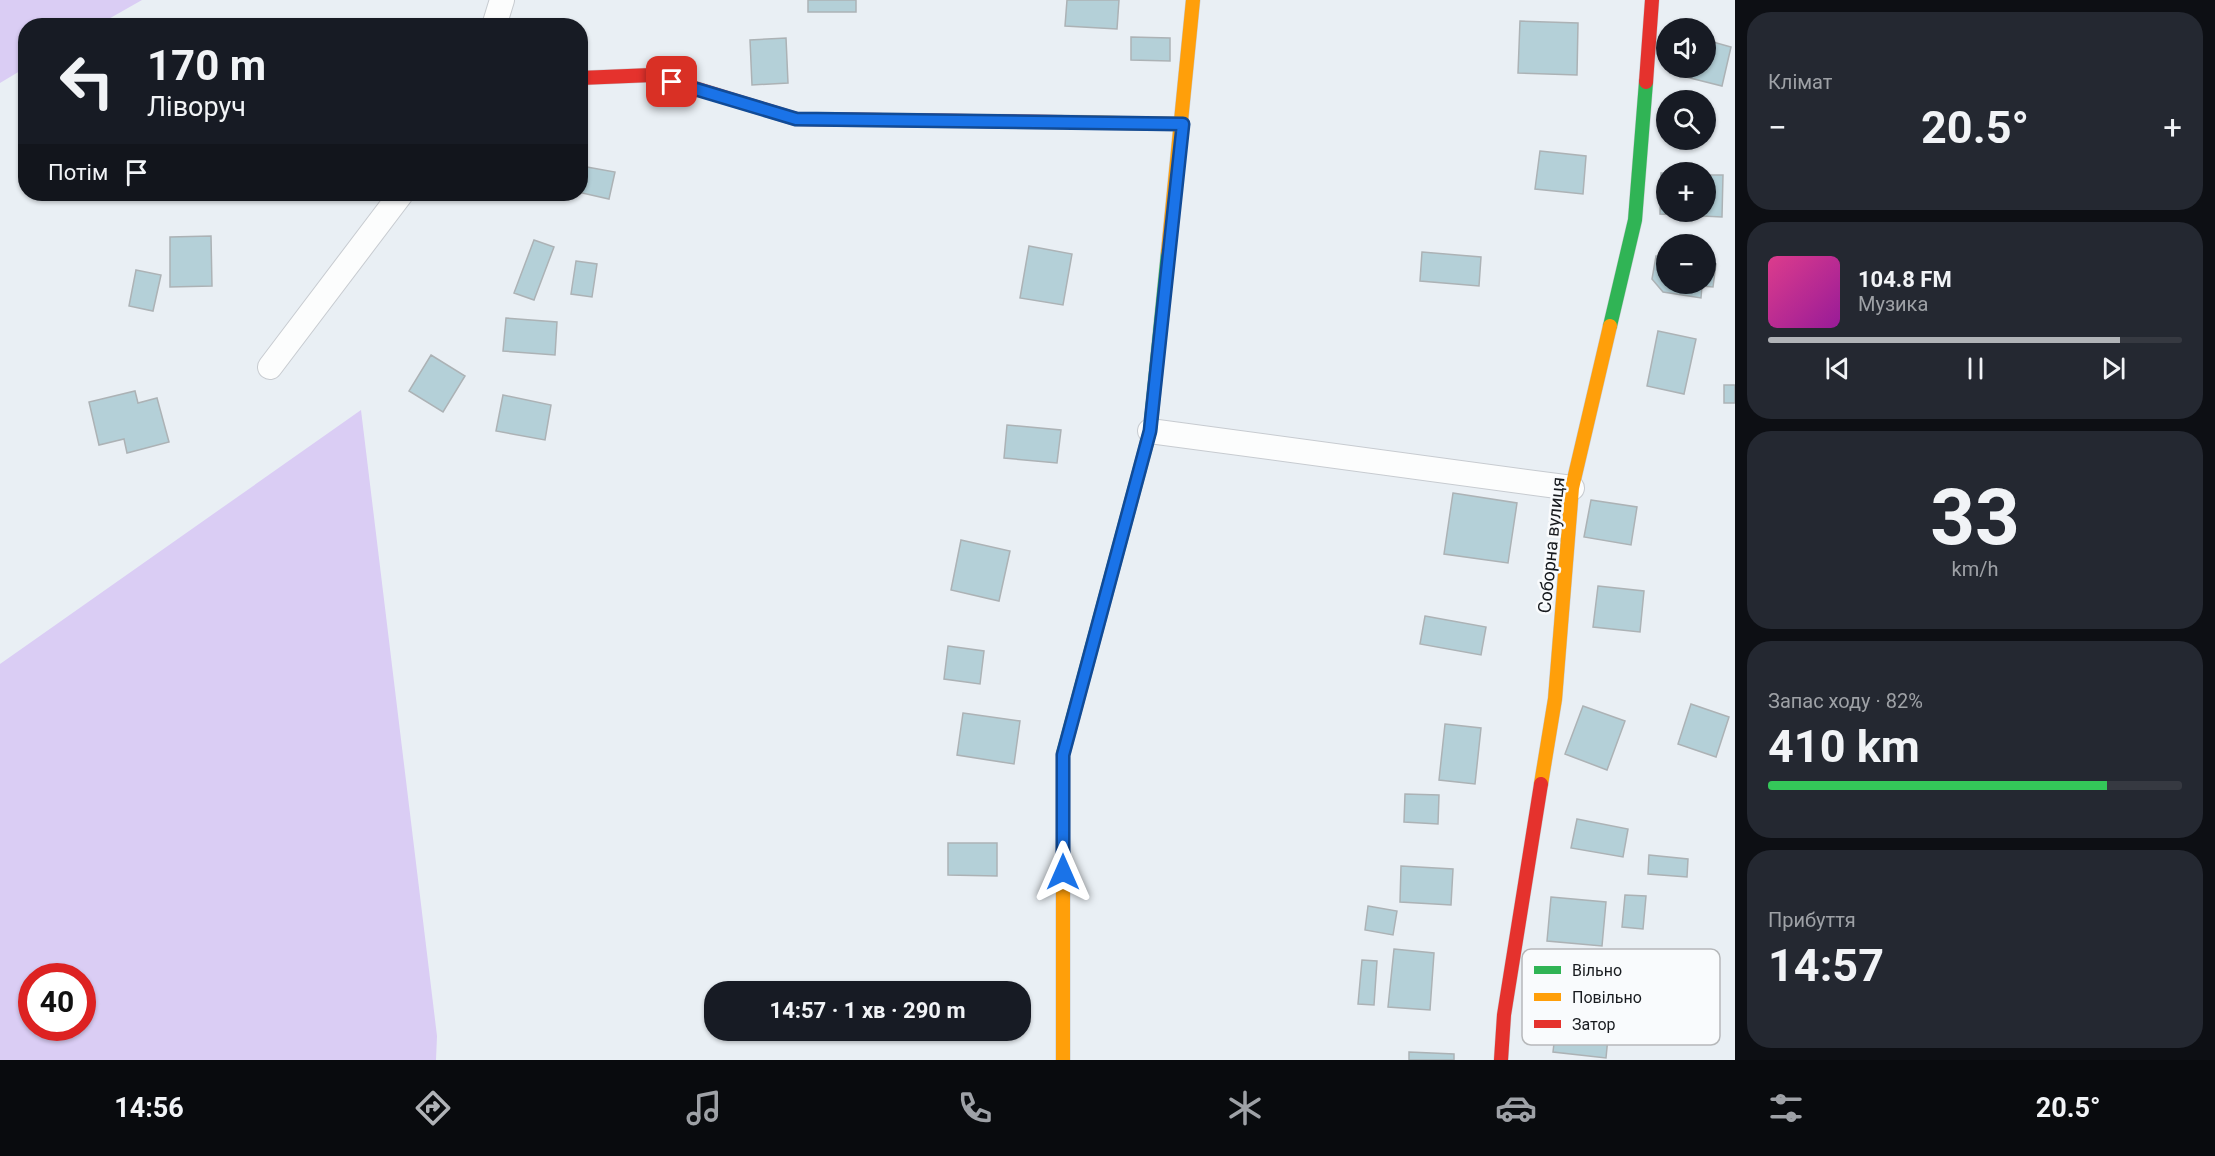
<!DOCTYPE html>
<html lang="uk">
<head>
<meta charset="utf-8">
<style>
  body { margin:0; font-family:Roboto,sans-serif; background:#242831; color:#f1f3f6; height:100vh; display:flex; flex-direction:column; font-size:22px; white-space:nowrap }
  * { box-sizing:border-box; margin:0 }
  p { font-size:20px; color:#9ea1a6 }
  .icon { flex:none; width:33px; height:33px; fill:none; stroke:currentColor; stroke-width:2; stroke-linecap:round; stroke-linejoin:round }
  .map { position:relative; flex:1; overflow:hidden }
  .sheet { display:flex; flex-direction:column; gap:12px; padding:12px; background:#0d0f14; width:480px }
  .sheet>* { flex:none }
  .hud { position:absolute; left:18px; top:18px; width:570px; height:183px; border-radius:24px; box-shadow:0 2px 4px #0004; background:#171b24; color:#f1f3f6; overflow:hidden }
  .fabs { position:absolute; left:1656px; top:18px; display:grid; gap:12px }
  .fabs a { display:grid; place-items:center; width:60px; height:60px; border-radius:50%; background:#171b24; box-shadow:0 2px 4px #0004; font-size:30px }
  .speed { position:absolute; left:18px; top:963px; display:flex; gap:12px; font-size:30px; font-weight:700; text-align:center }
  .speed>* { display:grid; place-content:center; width:78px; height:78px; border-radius:50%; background:#171b24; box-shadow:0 2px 4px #0004; line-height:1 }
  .speed .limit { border:9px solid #d22; background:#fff; color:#111 }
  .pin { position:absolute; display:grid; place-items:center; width:51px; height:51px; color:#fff; margin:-26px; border-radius:12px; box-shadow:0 3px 9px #0006 }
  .me { position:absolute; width:66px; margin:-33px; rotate:0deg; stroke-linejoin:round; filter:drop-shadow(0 0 4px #0008) }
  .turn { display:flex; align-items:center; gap:21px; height:126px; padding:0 30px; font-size:27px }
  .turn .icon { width:78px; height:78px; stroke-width:2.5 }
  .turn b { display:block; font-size:42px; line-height:51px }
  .then { display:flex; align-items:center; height:57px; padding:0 30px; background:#0003; gap:12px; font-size:22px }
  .big { font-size:45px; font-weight:700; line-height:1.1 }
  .sheet .tile { flex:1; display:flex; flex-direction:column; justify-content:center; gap:9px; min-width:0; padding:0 21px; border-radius:24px; background:#242831 }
  .sheet .dial { align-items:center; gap:0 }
  .dial b { font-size:78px; line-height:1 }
  .song { display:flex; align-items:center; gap:18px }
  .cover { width:72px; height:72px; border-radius:9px; background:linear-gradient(135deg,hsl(330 70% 55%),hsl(300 70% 35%)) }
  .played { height:6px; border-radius:3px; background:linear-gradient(90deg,#b0b3b7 85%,#363941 85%) }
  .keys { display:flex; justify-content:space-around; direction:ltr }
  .heat { display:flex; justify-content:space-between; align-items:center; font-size:33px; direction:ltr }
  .charge { height:9px; border-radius:4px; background:linear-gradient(90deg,#34c759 82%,#363941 0) }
  .trip { position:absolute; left:704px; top:981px; width:327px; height:60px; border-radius:24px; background:#171b24; box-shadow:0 2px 4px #0004; font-weight:700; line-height:60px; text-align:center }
  .tab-bar { display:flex; height:96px; justify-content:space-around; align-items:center; background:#090b0e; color:#9ea1a6 }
  .tab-bar .icon { width:42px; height:42px }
  .tab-bar .on { color:#b0b3b7 }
  .tab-bar b { font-size:27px; color:#f1f3f6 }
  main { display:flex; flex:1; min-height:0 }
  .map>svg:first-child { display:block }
  .green { fill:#dacdf4; fill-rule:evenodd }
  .building { fill:#b4d0d8; stroke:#acb2b5; stroke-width:1.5 }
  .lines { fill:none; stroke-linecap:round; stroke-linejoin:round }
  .street-casing { stroke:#c7cbd0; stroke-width:26 }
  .fast-casing { stroke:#c7cbd0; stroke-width:15 }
  .slow-casing { stroke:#c7cbd0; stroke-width:15 }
  .jam-casing { stroke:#c7cbd0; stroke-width:15 }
  .street { stroke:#fcfdfd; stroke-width:24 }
  .fast { stroke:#30b455; stroke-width:14 }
  .slow { stroke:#ff9f0a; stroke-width:14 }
  .jam { stroke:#e5322d; stroke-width:14 }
  .route-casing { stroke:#114b97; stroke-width:15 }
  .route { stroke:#1a73e8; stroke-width:10 }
  .labels { text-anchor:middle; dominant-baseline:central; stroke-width:5; stroke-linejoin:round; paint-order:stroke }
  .street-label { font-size:18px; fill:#181b1f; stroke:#f9fbfd }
  .key { fill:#f9fbfd; stroke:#b6b8ba; stroke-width:1.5 }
  .key-label { font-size:16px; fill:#181b1f }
</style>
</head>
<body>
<main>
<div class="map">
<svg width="1735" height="1060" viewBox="0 0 1735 1060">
  <rect width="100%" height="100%" fill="#e9eff4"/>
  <!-- green -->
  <path class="green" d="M0 0H142L98 25 26 26 25 68 0 83Z
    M361 410 437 1036 436 1060H0V664ZM32 976H82V1028H32Z"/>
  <!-- building -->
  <path class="building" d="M808 0H856V12H808Z
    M1067 0H1119L1117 29 1065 26Z
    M1520 21 1578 23 1577 75 1518 73Z
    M1131 37 1170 38V61L1131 60Z
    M786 38 788 83 752 85 750 40Z
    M1706 40 1731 47 1722 86 1670 73 1672 68H1706Z
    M1540 151 1586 156 1583 194 1535 189Z
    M587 167 615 172 609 199 582 193Z
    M1661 173H1666V212H1706V175H1723L1722 217 1660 214Z
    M211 236 212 286 170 287V237Z
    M534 240 554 247 534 300 514 293Z
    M1029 246 1072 254 1063 305 1020 298Z
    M1422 252 1481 257 1479 286 1420 281Z
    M1656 256 1666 257V284H1706V263L1716 264 1713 287 1702 286 1701 298 1663 292 1652 279Z
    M576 261 597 264 592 297 571 294Z
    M136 270 161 275 153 311 129 306Z
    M506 318 557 322 555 355 503 351Z
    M1658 331 1696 339 1684 394 1647 386Z
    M431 355 465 376 443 412 409 391Z
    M1724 385H1735V403H1724Z
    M135 391 138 403 157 398 169 442 127 453 124 439 99 445 89 402Z
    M503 395 551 405 545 440 496 431Z
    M1007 425 1061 430 1057 463 1004 458Z
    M1453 493 1517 503 1508 563 1444 554Z
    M1591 500 1637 507 1631 545 1584 537Z
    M961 540 1010 551 999 601 951 590Z
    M1598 586 1644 591 1640 632 1593 627Z
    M1425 616 1486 627 1481 655 1420 644Z
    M948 646 984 651 980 684 944 679Z
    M1691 704 1729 717 1716 757 1678 744Z
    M1583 706 1625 721 1607 770 1565 754Z
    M963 713 1020 721 1014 764 957 755Z
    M1445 724 1481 728 1475 784 1439 780Z
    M1405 794 1439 795 1438 824 1404 822Z
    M1577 819 1628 829 1623 857 1571 848Z
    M948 843H997V876L948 875Z
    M1649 855 1688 859 1687 877 1648 874Z
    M1401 866 1453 869 1451 905 1400 902Z
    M1625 895 1646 896 1643 929 1622 927Z
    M1551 897 1606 902 1602 946 1547 941Z
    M1368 906 1397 911 1393 935 1365 930Z
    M1394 949 1434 953 1430 1010 1388 1007Z
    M1362 960 1377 961 1374 1005 1358 1004Z
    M1559 1000 1611 1006 1606 1058 1553 1052Z
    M1409 1052 1454 1054V1060H1409Z"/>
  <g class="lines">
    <!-- street casing -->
    <g class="street-casing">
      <path id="street" d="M494 26 502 0
        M270 367 401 194
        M1150 431 1572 488"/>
    </g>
    <!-- fast casing -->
    <g class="fast-casing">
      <path id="fast" d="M1610 326 1635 220 1646 82
        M1063 754 1150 431 1168 252"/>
    </g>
    <!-- slow casing -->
    <g class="slow-casing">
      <path id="slow" d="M1061 122 1183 124
        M1168 252 1193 0
        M1541 784 1555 699 1572 488 1610 326
        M1063 1060V754"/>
    </g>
    <!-- jam casing -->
    <g class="jam-casing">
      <path id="jam" d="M580 78 652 75 796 119 1061 122
        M1646 82 1652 0
        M1501 1060 1504 1015 1541 784"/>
    </g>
    <!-- street -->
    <use href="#street" class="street"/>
    <!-- fast -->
    <use href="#fast" class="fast"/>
    <!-- slow -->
    <use href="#slow" class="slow"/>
    <!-- jam -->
    <use href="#jam" class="jam"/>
  </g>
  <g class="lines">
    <!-- route casing -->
    <g class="route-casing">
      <path id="route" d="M672 82 796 119 1183 124 1150 431 1063 755V872"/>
    </g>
    <!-- route -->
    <use href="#route" class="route"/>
  </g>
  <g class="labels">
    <!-- street labels -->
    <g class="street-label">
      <text transform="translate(1551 545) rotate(-84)">Соборна вулиця</text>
    </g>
  </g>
  <!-- legend -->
  <rect x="1522" y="949" width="198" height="96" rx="9" class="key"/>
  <rect x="1534" y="966" width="27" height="8" fill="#30b455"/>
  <rect x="1534" y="993" width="27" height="8" fill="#ff9f0a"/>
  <rect x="1534" y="1020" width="27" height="8" fill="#e5322d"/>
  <g class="key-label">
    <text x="1572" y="976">Вільно</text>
    <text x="1572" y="1003">Повільно</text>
    <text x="1572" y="1030">Затор</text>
  </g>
</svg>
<div class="fabs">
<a><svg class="icon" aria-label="sound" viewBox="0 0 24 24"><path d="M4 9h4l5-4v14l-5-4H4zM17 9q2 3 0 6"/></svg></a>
<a><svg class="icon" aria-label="search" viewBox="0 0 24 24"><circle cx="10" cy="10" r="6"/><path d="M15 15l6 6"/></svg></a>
<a>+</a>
<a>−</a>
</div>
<div class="speed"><div class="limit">40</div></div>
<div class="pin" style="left:672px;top:82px;background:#d93025"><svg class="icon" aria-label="arrive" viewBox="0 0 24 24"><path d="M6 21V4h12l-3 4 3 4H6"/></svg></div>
<svg class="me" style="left:1063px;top:872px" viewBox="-20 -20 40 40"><path d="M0-17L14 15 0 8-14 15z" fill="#1a73e8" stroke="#fff" stroke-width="4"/></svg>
<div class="trip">14:57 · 1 хв · 290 m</div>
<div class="hud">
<div class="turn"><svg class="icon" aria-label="left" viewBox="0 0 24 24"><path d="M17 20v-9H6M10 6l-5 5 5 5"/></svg><div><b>170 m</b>Ліворуч</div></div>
<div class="then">Потім<svg class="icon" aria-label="arrive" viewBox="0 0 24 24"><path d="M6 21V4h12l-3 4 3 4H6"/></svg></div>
</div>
</div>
<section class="sheet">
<div class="tile"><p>Клімат</p>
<div class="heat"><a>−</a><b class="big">20.5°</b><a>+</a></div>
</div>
<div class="tile">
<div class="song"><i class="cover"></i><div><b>104.8 FM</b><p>Музика</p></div></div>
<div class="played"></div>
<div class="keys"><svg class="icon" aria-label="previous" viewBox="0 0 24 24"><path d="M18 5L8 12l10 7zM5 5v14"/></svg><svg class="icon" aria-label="pause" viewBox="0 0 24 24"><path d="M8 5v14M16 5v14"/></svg><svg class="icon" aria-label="next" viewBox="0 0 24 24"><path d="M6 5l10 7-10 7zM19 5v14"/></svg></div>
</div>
<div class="tile dial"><b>33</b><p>km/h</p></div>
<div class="tile"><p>Запас ходу · 82%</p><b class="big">410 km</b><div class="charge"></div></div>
<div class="tile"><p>Прибуття</p><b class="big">14:57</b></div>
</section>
</main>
<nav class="tab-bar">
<b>14:56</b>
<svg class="icon on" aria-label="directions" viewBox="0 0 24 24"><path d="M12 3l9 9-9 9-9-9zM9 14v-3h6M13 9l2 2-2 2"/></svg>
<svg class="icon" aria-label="music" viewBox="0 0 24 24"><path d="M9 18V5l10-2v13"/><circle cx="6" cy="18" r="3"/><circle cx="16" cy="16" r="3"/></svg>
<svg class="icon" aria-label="phone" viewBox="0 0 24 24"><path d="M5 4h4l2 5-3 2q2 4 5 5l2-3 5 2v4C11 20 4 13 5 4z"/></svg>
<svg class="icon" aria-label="climate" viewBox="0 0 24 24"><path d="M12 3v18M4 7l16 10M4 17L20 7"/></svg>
<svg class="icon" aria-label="car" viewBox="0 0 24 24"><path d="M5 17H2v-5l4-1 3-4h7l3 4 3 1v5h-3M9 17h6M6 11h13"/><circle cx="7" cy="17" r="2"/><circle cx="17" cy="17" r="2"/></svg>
<svg class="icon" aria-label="filters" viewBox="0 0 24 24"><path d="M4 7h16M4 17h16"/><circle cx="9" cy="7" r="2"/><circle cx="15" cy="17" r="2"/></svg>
<b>20.5°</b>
</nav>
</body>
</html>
